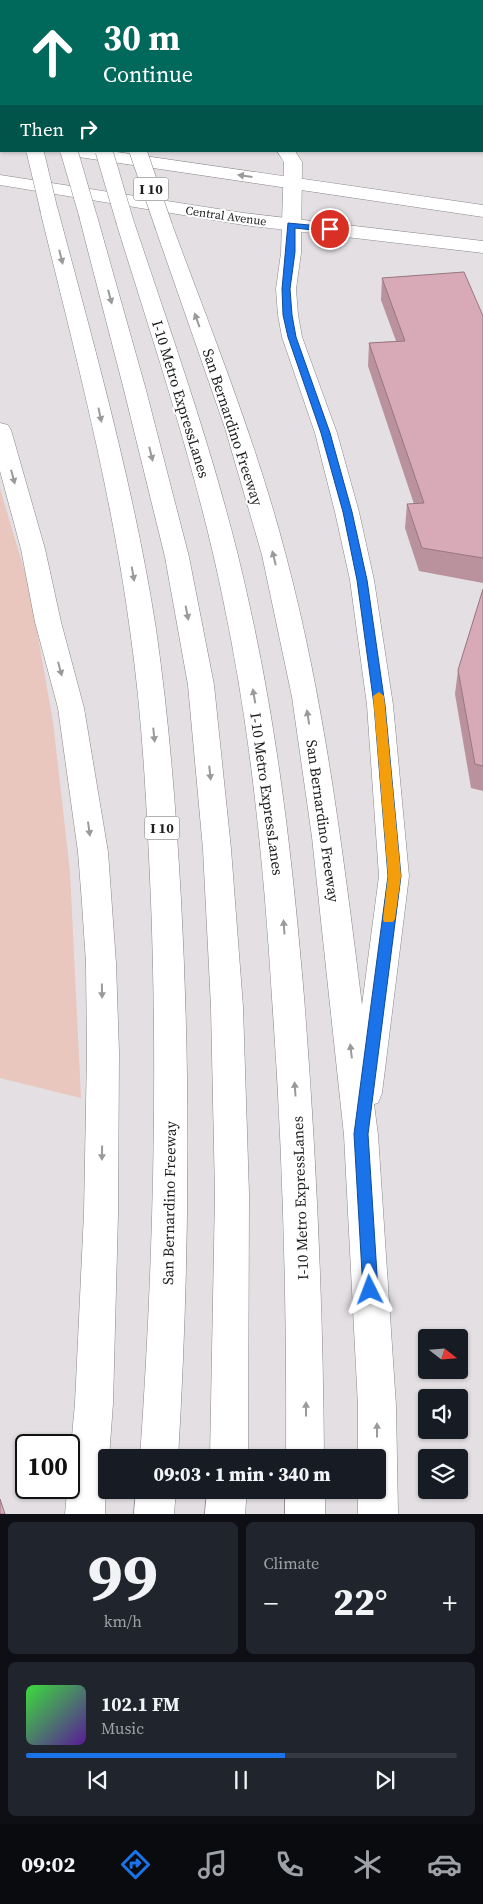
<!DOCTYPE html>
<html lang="en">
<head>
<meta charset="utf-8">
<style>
  body { margin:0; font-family:"Source Serif 4",serif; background:#20242c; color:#f1f3f6; height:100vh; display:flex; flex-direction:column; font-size:19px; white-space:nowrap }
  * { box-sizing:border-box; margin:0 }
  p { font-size:16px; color:#9ea1a6 }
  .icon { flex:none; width:28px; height:28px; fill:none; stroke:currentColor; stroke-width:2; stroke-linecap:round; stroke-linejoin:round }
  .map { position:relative; height:1514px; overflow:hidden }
  .side { display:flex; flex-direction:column; gap:8px; padding:8px; background:#0d0f14; flex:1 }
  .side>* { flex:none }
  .banner { position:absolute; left:0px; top:0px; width:484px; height:152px; box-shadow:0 1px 4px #0004; background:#00695c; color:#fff; overflow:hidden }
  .needle { width:32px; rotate:107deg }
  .buttons { position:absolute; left:418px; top:1329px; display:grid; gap:10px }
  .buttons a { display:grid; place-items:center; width:50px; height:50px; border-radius:5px; background:#171b24; box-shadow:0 1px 4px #0004; font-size:25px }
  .speed { position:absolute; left:15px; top:1434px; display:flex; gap:10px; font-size:25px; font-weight:700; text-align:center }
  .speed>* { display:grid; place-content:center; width:65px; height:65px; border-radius:50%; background:#171b24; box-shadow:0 1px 4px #0004; line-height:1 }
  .speed .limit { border:2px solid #111; border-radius:8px; background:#fff; color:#111 }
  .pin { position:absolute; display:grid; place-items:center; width:42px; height:42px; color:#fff; margin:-21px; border:2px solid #fff; border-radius:50%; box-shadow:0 1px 5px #0007 }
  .me { position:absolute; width:55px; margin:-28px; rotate:357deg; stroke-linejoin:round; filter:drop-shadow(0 0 4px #0008) }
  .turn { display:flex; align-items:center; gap:18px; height:105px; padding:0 20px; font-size:22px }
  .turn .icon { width:65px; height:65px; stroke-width:2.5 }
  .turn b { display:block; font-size:35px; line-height:42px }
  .then { display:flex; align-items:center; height:48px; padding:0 20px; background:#0003; gap:10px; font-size:19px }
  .big { font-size:38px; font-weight:800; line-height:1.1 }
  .side .tile { flex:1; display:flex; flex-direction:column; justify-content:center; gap:8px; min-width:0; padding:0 18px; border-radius:8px; background:#20242c }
  .side .dial { align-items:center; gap:0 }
  .dial b { font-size:65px; line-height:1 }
  .song { display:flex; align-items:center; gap:15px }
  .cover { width:60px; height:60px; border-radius:8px; background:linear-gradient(135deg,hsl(120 70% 55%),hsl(270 70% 35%)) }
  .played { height:5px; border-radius:2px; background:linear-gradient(90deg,#1a73e8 60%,#363941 60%) }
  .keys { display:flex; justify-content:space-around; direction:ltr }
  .heat { display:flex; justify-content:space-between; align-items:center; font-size:28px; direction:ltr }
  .side .tiles { flex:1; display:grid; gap:8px; grid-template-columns:1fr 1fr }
  .tile:last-child { grid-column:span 2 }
  .trip { position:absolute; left:98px; top:1449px; width:288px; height:50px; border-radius:5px; background:#171b24; box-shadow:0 1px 4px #0004; font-weight:800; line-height:50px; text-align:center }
  .tab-bar { display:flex; height:80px; justify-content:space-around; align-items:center; background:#090b0e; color:#9ea1a6 }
  .tab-bar .icon { width:35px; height:35px }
  .tab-bar .selected { color:#1a73e8 }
  .tab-bar b { font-size:22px; color:#f1f3f6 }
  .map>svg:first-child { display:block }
  .green { fill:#e9c6be }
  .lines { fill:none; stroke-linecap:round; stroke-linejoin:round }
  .minor-casing { stroke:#8a868a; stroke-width:1 }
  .primary-casing { stroke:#8a868a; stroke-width:1 }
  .motorway-casing { stroke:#8a868a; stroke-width:1 }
  .minor { fill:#fff; fill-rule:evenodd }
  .primary { fill:#fff; fill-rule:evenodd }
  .motorway { fill:#fff; fill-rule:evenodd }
  .motorway-bridge-casing { stroke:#8a868a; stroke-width:18; stroke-linecap:butt }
  .motorway-bridge { stroke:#fff; stroke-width:17 }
  .wall { fill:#ba929d }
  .building { fill:#d8aab7; stroke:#977780 }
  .oneway { fill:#9a9a9a }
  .route { fill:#1a73e8; stroke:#114b97 }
  .slow { fill:#f59e0b }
  .labels { text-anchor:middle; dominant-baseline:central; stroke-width:4; stroke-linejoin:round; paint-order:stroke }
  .far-street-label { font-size:12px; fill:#1f1e1f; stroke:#fff }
  .shield { fill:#fff; stroke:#626262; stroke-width:1 }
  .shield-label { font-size:14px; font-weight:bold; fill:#1f1e1f }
  .street-label { font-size:15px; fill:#1f1e1f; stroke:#fff }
</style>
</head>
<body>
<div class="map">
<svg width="483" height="1514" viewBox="0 0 483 1514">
  <rect width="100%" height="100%" fill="#e3dfe3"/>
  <!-- green -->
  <path class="green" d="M0 489 29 586 53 722 70 872 81 1098 0 1078Z"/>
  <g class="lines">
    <!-- minor casing -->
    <g class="minor-casing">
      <path id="minor" d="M215 0H233L234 1H216Z
        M482 38H483V48H482Z"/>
    </g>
    <!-- primary casing -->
    <g class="primary-casing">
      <path id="primary" d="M0 136H1V146H0Z
        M63 151H110L483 205V217L72 156 66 155Z
        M0 175 244 213 483 241V253L244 225 0 185Z"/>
    </g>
    <!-- motorway casing -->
    <g class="motorway-casing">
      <path id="motorway" d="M21 0H37V1H22Z
        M48 0H64L65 1H49Z
        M81 0H97L98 1H82Z
        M146 0H162L163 1H147Z
        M277 151H295L302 162 301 253 296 289 298 315 302 337 337 433 359 512 374 580 393 705 409 876 382 1093 378 1103 374 1104 378 1135 396 1406 398 1514H358V1490H376V1458H358V1406L344 1135 312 837 292 697 262 555 225 428 155 227 157 223 164 221 171 223 173 227C213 335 257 444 286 556 325 703 343 854 362 1005L379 876 367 705 350 580 335 512 315 433 282 337 278 315 276 289 281 253 284 162Z
        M49 204 56 206 58 210C95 349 134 487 156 629 169 719 176 810 181 900 191 1086 189 1272 178 1458H140C153 1272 158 1087 151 901 147 811 143 720 130 630 111 488 74 349 40 210L42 206Z
        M88 210 95 212 97 216 146 390 189 557 214 685 231 849 243 1007 249 1194 248 1458H210L215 1194 211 1007 203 849 188 685 165 557 124 390 79 216 81 212Z
        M125 216 132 218 134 222C176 348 221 473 249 603 278 732 293 865 304 997 316 1150 323 1304 324 1458H286C287 1304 283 1151 272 998 264 866 251 733 224 604 198 474 155 348 116 222L118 218Z
        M0 423 8 425 11 430 45 549 61 622 84 708 108 852 116 963 119 1052 118 1213 113 1403 109 1458H106L105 1514H65L75 1403 84 1213 87 1052 86 963 82 903 78 852 58 708 35 622 21 549 0 471Z
        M136 1490H176L174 1514H134Z
        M207 1490H247L245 1514H205Z
        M285 1490H325V1514H285Z"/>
    </g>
    <!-- minor -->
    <use href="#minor" class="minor"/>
    <!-- primary -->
    <use href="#primary" class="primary"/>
    <!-- motorway -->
    <use href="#motorway" class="motorway"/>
    <!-- motorway-bridge casing -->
    <g class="motorway-bridge-casing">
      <path id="motorway-bridge" d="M35 151 49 210
        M69 151 88 216
        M104 151 125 222
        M138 151 164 227"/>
    </g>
    <!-- motorway-bridge -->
    <use href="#motorway-bridge" class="motorway-bridge"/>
  </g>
  <!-- wall -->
  <path class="wall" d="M382 278 483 316V583L419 571 405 528 407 504H414L368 366 369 343 396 341 381 300Z
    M483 589V791L471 788 455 694 458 670Z"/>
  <!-- building -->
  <path class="building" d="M464 272 483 316V558L422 548 407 504 424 503 369 343 405 341 382 278Z
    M483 589V766L475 764 458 670Z
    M0 1499 5 1514H0Z"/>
  <!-- one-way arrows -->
  <defs><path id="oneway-solid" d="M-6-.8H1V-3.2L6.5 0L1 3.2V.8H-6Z" transform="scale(1.25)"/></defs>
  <g class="oneway">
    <use href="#oneway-solid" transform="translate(245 176) rotate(-172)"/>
    <use href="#oneway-solid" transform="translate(61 257) rotate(76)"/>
    <use href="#oneway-solid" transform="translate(110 297) rotate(75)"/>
    <use href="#oneway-solid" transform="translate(197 320) rotate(-110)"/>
    <use href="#oneway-solid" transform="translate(100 415) rotate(78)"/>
    <use href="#oneway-solid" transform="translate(151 454) rotate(76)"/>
    <use href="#oneway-solid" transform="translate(13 477) rotate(75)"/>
    <use href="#oneway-solid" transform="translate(274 558) rotate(-104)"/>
    <use href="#oneway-solid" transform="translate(133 574) rotate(80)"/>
    <use href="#oneway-solid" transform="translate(187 613) rotate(79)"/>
    <use href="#oneway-solid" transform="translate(60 669) rotate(75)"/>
    <use href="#oneway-solid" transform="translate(254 696) rotate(-100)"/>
    <use href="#oneway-solid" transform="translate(308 717) rotate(-99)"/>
    <use href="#oneway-solid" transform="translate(154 735) rotate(84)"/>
    <use href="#oneway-solid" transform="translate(210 773) rotate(84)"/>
    <use href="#oneway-solid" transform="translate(89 829) rotate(82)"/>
    <use href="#oneway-solid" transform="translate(284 927) rotate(-94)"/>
    <use href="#oneway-solid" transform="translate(102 991) rotate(89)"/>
    <use href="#oneway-solid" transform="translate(351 1051) rotate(-97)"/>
    <use href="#oneway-solid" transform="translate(295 1089) rotate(-94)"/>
    <use href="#oneway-solid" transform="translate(102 1153) rotate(91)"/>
    <use href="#oneway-solid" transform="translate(306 1409) rotate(-90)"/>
    <use href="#oneway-solid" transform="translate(377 1430) rotate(-90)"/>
  </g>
  <!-- route -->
  <path class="route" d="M288 223 330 227 333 229 330 232 295 228V252L290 289 292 315 296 337 330 433 352 512 367 580 385 705 401 876 368 1134 378 1290 376 1295 370 1297 365 1295 363 1290 354 1134 388 876 374 705 357 580 343 512 321 433 288 337 283 315 282 289Z"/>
  <!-- slow -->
  <path class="slow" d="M379 692 384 696 401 876 395 919 393 922H384L383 919 388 876 373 696Z"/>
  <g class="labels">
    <!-- far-street labels -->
    <g class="far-street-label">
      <text transform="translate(226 216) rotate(8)">Central Avenue</text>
    </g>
    <!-- shield labels -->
    <g class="shield">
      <rect x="133.5" y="177.5" width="35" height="23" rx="4"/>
      <rect x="144.5" y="816.5" width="35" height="23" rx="4"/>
    </g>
    <g class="shield-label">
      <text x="151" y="189">I 10</text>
      <text x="162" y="828">I 10</text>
    </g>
    <!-- street labels -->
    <g class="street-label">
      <text transform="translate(181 399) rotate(73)">I-10 Metro ExpressLanes</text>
      <text transform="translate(233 427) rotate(72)">San Bernardino Freeway</text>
      <text transform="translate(267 794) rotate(82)">I-10 Metro ExpressLanes</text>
      <text transform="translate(323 821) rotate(82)">San Bernardino Freeway</text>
      <text transform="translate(300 1198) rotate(-92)">I-10 Metro ExpressLanes</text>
      <text transform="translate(169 1203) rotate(-89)">San Bernardino Freeway</text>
    </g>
  </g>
</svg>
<div class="buttons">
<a><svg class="needle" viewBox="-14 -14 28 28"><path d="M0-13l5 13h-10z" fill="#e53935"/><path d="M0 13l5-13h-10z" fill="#9ea1a6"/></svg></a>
<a><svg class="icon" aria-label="sound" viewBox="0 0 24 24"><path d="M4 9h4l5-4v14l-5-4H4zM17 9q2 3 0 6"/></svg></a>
<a><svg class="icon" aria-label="layers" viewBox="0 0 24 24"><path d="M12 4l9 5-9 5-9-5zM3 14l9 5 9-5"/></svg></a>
</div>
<div class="speed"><div class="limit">100</div></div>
<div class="pin" style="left:330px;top:229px;background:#d93025"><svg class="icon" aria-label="arrive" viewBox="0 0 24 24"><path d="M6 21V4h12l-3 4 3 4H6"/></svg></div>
<svg class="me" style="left:370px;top:1290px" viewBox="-20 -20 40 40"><path d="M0-17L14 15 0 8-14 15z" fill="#1a73e8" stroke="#fff" stroke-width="4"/></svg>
<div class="trip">09:03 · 1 min · 340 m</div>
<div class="banner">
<div class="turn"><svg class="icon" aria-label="ahead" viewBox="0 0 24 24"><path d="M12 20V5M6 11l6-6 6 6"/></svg><div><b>30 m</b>Continue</div></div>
<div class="then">Then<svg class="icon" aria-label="right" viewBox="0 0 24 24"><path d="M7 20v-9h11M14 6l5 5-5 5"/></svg></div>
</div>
</div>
<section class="side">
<div class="tiles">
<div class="tile dial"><b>99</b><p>km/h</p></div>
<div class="tile"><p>Climate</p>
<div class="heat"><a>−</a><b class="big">22°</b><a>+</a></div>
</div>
<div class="tile">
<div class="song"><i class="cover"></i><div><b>102.1 FM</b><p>Music</p></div></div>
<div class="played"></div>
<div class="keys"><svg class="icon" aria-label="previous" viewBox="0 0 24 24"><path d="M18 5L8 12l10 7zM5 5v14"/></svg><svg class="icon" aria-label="pause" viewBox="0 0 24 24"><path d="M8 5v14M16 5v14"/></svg><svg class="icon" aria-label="next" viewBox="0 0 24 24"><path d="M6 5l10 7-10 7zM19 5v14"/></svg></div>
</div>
</div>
</section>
<nav class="tab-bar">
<b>09:02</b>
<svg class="icon selected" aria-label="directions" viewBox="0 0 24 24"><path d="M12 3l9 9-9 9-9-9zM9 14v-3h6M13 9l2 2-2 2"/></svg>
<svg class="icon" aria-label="music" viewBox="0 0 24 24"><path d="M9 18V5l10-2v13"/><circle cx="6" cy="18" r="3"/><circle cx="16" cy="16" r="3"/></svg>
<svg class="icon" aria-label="phone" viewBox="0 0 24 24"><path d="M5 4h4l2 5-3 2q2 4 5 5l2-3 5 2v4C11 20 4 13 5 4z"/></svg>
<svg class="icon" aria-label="climate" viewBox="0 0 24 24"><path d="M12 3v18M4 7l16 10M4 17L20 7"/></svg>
<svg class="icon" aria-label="car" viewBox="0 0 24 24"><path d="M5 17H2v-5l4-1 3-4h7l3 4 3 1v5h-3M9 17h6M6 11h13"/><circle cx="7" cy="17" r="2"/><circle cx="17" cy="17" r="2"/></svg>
</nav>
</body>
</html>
